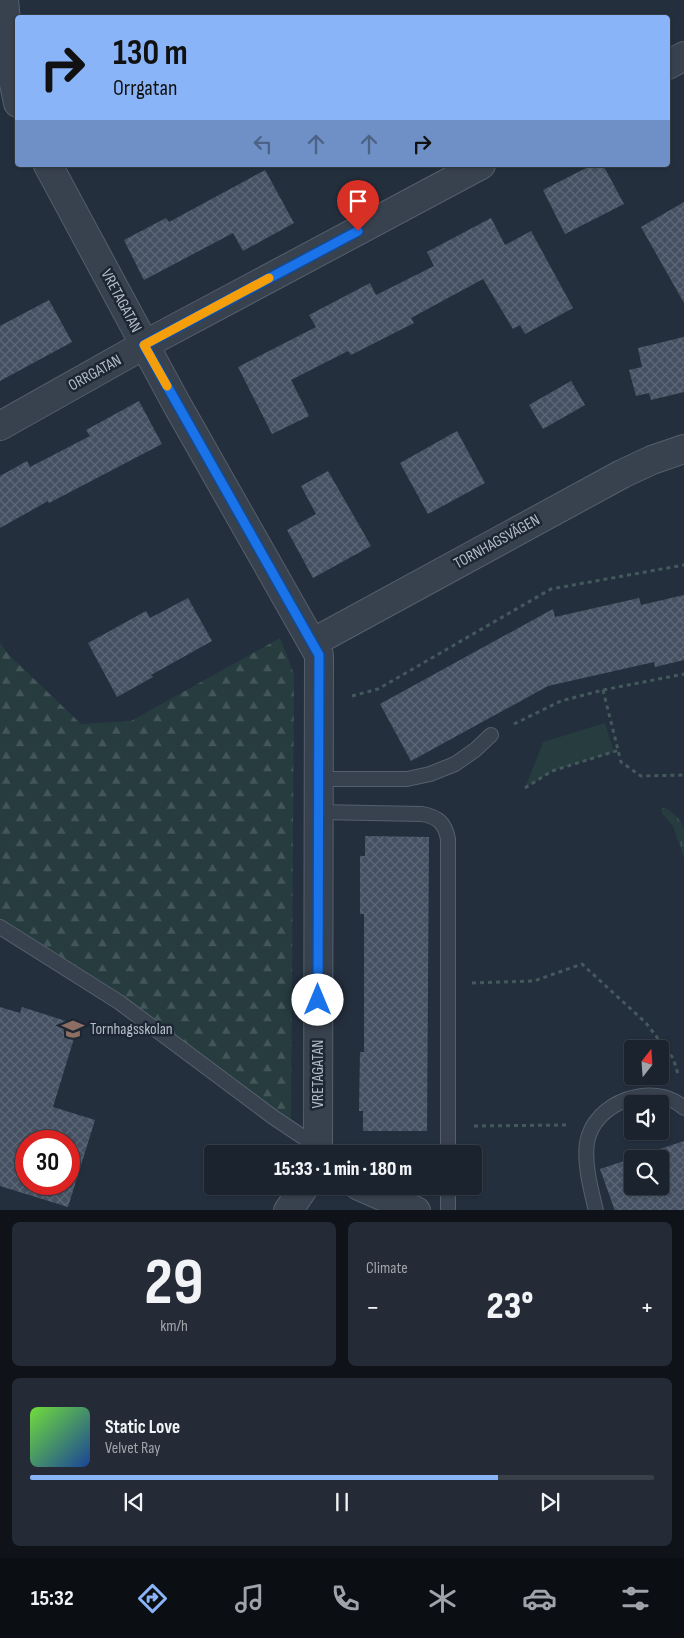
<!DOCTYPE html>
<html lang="en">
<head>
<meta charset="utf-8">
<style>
  body { margin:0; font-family:"Sofia Sans Condensed",sans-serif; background:#242b36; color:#f1f3f6; height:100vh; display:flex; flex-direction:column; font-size:19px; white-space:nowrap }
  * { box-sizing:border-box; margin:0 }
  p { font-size:16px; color:#a0a4aa }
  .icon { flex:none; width:28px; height:28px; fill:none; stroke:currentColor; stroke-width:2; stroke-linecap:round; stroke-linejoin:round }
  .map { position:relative; height:1210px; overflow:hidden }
  .panel { display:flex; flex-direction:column; gap:12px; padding:12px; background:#0f1319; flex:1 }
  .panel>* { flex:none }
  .guide { position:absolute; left:15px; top:15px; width:655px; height:152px; border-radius:5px; box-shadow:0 1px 4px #0004,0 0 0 1px #39404a; background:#8ab4f8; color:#111; overflow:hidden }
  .needle { width:32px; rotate:17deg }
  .buttons { position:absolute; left:624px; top:1040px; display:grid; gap:10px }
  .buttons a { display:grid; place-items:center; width:45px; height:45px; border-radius:5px; background:#1b232e; box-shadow:0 1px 4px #0004,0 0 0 1px #39404a; font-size:25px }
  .speed { position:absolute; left:15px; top:1130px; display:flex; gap:10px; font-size:25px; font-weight:700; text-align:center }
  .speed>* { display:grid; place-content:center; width:65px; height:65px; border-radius:50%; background:#1b232e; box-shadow:0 1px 4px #0004,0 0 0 1px #39404a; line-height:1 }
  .speed .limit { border:8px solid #d22; background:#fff; color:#111 }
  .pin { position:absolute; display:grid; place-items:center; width:42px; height:42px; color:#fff; margin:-51px -21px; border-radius:50% 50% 50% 0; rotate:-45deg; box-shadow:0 0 5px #0007 }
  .pin .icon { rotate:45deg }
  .me { position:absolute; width:55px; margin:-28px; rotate:0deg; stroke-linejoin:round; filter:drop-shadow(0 0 4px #0008) }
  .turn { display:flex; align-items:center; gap:18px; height:105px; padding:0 15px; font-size:22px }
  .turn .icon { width:65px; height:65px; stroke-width:2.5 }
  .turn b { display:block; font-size:35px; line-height:42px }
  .lanes { display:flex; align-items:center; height:48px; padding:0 15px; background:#0003; justify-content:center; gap:25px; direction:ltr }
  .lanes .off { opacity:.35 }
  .big { font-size:38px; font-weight:800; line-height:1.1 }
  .panel .tile { flex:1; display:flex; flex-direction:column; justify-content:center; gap:8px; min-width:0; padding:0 18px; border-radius:8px; background:#242b36 }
  .panel .dial { align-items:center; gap:0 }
  .dial b { font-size:65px; line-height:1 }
  .song { display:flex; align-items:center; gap:15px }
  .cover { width:60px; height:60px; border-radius:8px; background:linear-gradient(135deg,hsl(100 70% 55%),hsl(220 70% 35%)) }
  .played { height:5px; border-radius:2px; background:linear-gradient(90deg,#8ab4f8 75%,#39404a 75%) }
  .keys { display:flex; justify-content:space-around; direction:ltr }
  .heat { display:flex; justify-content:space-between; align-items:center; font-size:28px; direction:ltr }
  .panel .tiles { flex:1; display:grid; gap:12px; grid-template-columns:1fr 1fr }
  .tile:last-child { grid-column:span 2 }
  .trip { position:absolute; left:204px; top:1145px; width:278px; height:50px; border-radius:5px; background:#1b232e; box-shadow:0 1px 4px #0004,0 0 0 1px #39404a; font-weight:800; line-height:50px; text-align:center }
  .tabs { display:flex; height:80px; justify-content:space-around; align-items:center; background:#0b0e12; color:#a0a4aa }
  .tabs .icon { width:35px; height:35px }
  .tabs .selected { color:#8ab4f8 }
  .tabs b { font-size:22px; color:#f1f3f6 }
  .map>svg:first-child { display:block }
  .grass { fill:url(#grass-tufts) }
  .forest { fill:url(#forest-firs) }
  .garden { fill:#263c3f }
  .building { fill:url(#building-cross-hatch); fill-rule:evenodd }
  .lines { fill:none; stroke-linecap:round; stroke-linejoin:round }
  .lane-casing { stroke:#565f6c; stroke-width:16 }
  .street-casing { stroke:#565f6c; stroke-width:30 }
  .path { stroke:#44595c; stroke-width:3; stroke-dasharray:4 4; stroke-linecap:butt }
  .lane { stroke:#38414e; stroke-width:14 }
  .street { stroke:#38414e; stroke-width:28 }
  .route-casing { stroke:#114b97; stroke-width:12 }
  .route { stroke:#1a73e8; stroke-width:9 }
  .slow { stroke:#f59e0b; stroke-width:9 }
  .labels { text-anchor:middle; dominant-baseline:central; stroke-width:5; stroke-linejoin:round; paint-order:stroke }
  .street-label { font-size:16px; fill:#b4bcc9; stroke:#1d2633 }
  .poi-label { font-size:16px; fill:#b4bcc9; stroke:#1d2633; text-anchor:start }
</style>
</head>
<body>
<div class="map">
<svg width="684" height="1211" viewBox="0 0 684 1211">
  <defs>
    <pattern id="grass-tufts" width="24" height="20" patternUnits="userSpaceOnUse" patternTransform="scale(1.25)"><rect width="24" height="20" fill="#263c3f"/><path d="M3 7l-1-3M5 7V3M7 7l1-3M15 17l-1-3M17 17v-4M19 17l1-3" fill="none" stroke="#435659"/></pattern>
    <pattern id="forest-firs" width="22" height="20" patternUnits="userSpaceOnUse" patternTransform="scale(1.25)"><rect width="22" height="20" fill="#263c3f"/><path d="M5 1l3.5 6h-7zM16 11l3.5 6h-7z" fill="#435659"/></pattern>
    <pattern id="building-cross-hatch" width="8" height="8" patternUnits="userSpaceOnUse" patternTransform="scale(1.25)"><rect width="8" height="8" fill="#455162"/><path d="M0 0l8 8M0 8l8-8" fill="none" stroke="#5d6877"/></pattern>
  </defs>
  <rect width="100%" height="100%" fill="#242f3e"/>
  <!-- grass -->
  <path class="grass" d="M662 808C671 808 681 820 684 829 684 838 684 849 684 858L673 826 661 812Z"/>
  <!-- forest -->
  <path class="forest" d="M280 638 294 674 291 1133 0 925V643L9 655 81 724 131 721Z"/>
  <!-- garden -->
  <path class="garden" d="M605 723 614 752 552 771 525 788 543 742Z"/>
  <!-- building -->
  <path class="building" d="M592 165H603L624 204 565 234 543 190Z
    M265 170 294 223 243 251 233 233 144 280 124 240 166 218 169 222Z
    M684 202V303L641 227Z
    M491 218 505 245 531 231 573 308 525 334 520 325 513 329 483 279 411 318 414 323 351 355 348 351 291 380 309 416 272 434 238 367 316 327 309 315 370 283 376 295 434 266 427 252Z
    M49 300 72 342 0 381V326Z
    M684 337V392L651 400 649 393 636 396 629 370 642 367 638 348Z
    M571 381 585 405 543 429 529 405Z
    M139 401 162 444 49 503 48 501 0 528V476L27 461 30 467 90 436 86 430Z
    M457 431 485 483 428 514 400 463Z
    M328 471 371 546 313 578 287 530 316 514 301 486Z
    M684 595V660L655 667 654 662 548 686 411 761 380 704 553 609 555 617 639 598 641 605Z
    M188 598 212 641 151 675 153 677 117 697 88 643 146 611 150 618Z
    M365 836 429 837 427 1131H363V1111H359L360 1052H364V914H360V856H365Z
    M0 1007 20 1013 22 1007 78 1025 53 1107 95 1120 68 1207 0 1186ZM26 1141H69V1184H26Z
    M684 1141V1211H615L600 1169ZM632 1159H660V1186H632Z"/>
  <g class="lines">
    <!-- lane casing -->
    <g class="lane-casing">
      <path id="lane" d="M319 779H407L430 774 455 764 475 750 491 735
        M319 812 422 814C438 817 445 823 448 839V1154
        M0 927 119 1002 273 1117 318 1147
        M448 1186V1211
        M596 1211C591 1189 584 1165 587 1143 593 1102 654 1080 684 1108"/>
    </g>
    <!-- street casing -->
    <g class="street-casing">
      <path id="street" d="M4 0 10 64 18 103
        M668 65 684 56
        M48 165 176 403 319 655 318 1154
        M0 426 144 345 481 165
        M312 643 622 474 652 460 684 449
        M359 1186 416 1211
        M288 1211 305 1186"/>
    </g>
    <!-- path -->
    <path class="path" d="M603 690 621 762 641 776 684 775
      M352 696 378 689 551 589 684 565
      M514 724 561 701 603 690 684 674
      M525 788 552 771 619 750
      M472 983 534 981 582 964 646 1023 673 1058 678 1074
      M474 1126 568 1125"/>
    <!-- lane -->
    <use href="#lane" class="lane"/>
    <!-- street -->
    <use href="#street" class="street"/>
  </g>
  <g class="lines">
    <!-- route casing -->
    <g class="route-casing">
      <path id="route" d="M318 1000 319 655 144 345 358 231"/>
    </g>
    <!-- route -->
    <use href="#route" class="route"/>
    <!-- slow -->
    <path class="slow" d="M167 386 144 345 269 278"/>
  </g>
  <!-- icons -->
  <defs>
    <g id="school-bare" transform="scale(1.725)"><path d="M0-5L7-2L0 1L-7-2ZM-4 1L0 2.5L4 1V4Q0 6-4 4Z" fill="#8d6e63" stroke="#1d2633" stroke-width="2.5" paint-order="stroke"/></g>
  </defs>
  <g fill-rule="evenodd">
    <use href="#school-bare" x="73" y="1029"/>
  </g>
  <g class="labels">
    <!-- street labels -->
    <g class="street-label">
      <text transform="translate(121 301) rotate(62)">VRETAGATAN</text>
      <text transform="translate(95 373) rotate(-29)">ORRGATAN</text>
      <text transform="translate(497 542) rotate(-29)">TORNHAGSVÄGEN</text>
      <text transform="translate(318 1074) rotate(-90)">VRETAGATAN</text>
    </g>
    <!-- poi labels -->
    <g class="poi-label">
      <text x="90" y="1029">Tornhagsskolan</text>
    </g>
  </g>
</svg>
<div class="buttons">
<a><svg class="needle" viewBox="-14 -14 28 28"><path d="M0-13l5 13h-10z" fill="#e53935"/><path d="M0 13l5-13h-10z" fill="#a0a4aa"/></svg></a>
<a><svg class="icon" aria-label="sound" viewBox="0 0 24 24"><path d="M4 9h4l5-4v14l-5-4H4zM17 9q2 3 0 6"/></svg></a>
<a><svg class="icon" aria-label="search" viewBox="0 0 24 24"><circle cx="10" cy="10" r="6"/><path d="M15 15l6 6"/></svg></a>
</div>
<div class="speed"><div class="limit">30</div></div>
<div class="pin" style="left:358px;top:231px;background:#d93025"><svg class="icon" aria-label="arrive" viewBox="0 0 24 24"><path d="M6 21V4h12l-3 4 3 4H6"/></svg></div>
<svg class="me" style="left:318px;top:1000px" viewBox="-20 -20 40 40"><circle r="19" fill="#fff"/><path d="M0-13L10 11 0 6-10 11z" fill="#1a73e8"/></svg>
<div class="trip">15:33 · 1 min · 180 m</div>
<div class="guide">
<div class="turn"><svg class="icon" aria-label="right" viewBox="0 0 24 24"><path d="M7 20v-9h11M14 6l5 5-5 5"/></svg><div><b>130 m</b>Orrgatan</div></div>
<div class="lanes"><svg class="icon off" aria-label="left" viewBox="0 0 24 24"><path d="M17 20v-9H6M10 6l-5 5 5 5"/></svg><svg class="icon off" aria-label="ahead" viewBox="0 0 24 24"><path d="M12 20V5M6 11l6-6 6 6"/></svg><svg class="icon off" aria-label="ahead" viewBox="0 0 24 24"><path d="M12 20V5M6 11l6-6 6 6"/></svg><svg class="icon" aria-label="right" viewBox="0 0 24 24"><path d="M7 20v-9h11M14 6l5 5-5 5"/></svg></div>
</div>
</div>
<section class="panel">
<div class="tiles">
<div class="tile dial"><b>29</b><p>km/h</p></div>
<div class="tile"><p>Climate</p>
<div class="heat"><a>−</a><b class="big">23°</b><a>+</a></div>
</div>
<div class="tile">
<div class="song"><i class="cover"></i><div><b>Static Love</b><p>Velvet Ray</p></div></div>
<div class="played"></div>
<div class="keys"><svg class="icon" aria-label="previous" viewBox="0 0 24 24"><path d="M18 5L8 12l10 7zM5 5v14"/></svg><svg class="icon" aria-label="pause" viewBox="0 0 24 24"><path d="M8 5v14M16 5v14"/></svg><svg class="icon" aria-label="next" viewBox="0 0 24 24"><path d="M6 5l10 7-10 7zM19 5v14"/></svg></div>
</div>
</div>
</section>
<nav class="tabs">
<b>15:32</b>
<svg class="icon selected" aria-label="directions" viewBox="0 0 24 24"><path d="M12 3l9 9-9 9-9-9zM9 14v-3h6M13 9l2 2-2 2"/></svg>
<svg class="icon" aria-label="music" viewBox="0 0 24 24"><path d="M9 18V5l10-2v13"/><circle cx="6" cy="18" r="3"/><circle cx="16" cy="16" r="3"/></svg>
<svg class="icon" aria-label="phone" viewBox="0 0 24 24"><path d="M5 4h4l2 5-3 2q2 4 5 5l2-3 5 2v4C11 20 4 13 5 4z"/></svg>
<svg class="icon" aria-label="climate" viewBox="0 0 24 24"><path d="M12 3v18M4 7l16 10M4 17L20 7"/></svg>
<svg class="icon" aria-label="car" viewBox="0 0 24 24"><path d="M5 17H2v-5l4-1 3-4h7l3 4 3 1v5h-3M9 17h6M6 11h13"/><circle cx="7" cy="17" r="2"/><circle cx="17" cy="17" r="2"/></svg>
<svg class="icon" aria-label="filters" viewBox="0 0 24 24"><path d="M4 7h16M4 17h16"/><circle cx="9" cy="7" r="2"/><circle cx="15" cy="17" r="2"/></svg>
</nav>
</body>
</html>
